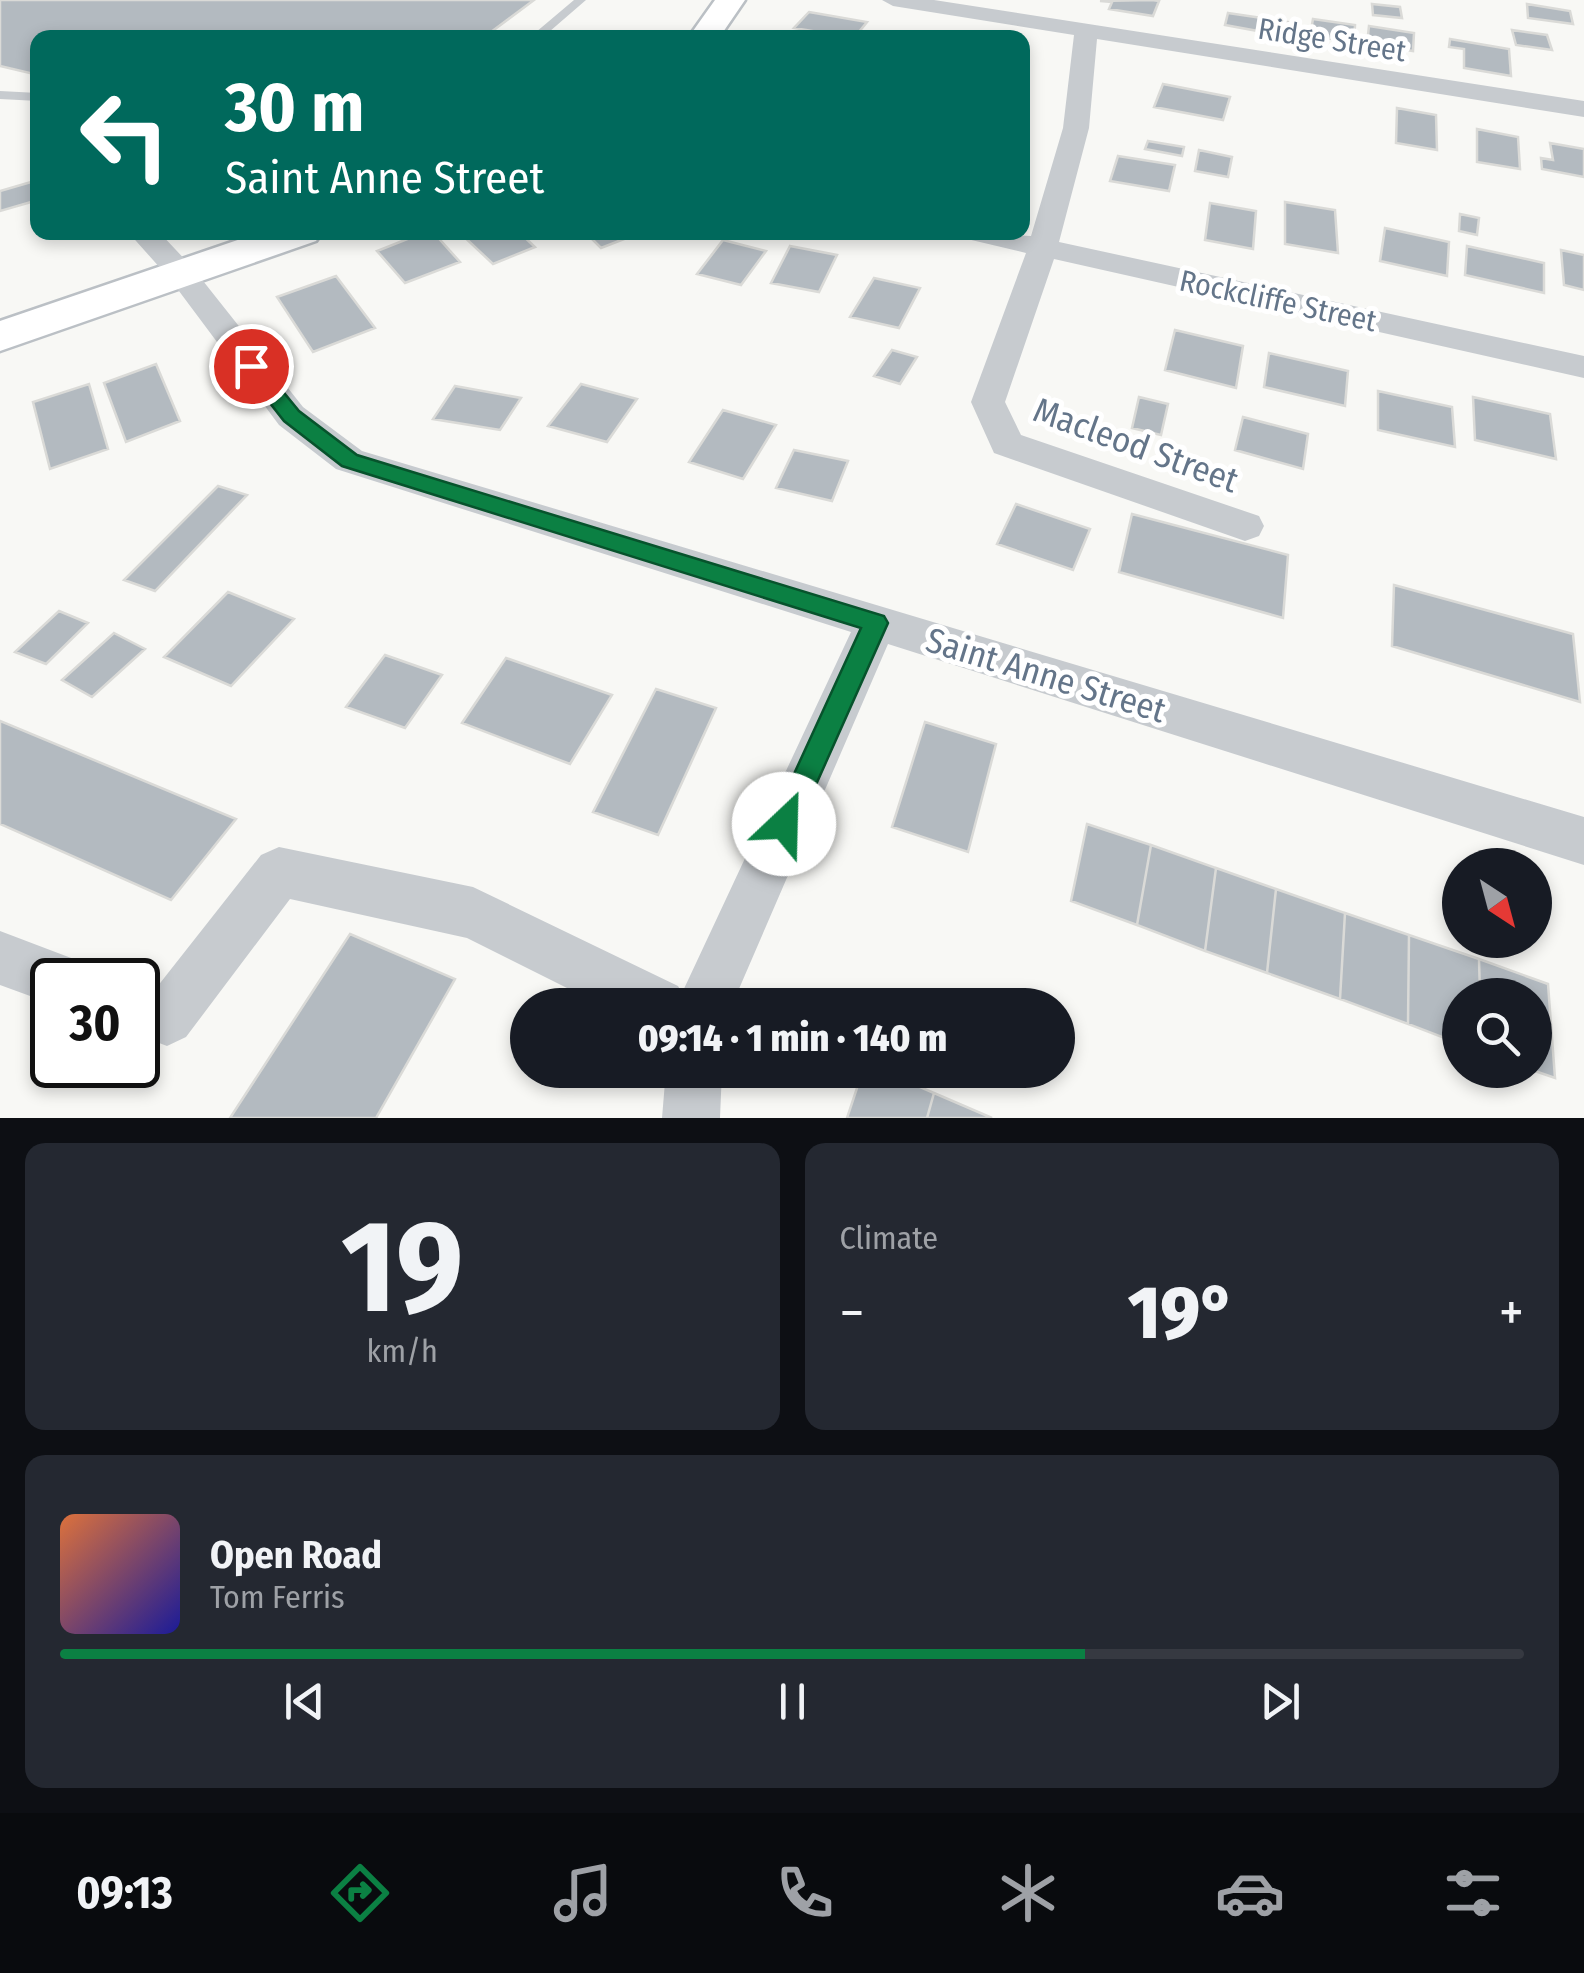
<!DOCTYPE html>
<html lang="en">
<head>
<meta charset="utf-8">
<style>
  body { margin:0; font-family:"Fira Sans Condensed",sans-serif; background:#242831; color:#f1f3f6; height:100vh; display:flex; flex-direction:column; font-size:38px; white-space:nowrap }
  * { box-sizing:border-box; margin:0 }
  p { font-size:32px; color:#9ea1a6 }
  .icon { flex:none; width:55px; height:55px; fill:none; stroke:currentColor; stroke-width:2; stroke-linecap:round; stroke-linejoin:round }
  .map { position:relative; height:1118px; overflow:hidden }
  .details { display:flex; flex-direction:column; gap:25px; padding:25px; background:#0d0f14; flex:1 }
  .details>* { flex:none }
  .guide { position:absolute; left:30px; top:30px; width:1000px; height:210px; border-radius:20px; box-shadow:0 5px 15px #0003; background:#00695c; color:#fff; overflow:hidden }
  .needle { width:65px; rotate:144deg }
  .buttons { position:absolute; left:1442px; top:848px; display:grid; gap:20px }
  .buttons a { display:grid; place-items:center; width:110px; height:110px; border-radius:50%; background:#171b24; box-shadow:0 5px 15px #0003; font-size:50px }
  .speed { position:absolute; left:30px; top:958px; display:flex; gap:20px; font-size:50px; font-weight:700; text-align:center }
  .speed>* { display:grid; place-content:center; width:130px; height:130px; border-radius:50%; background:#171b24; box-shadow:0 5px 15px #0003; line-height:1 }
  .speed .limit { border:5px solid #111; border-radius:15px; background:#fff; color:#111 }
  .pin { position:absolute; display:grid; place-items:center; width:85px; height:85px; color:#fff; margin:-42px; border:5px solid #fff; border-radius:50%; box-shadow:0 2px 10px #0007 }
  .me { position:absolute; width:110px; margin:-55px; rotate:24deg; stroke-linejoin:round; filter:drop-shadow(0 0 8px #0008) }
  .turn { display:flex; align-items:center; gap:35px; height:210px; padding:0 30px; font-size:45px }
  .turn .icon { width:130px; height:130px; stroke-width:2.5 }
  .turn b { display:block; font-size:70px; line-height:85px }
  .big { font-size:75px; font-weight:800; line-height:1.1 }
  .details .tile { flex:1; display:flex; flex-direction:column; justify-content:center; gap:15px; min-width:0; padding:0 35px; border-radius:20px; background:#242831 }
  .details .dial { align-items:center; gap:0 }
  .dial b { font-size:130px; line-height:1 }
  .song { display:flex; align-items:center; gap:30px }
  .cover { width:120px; height:120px; border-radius:15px; background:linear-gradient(135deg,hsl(20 70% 55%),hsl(240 70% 35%)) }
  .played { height:10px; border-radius:5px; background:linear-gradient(90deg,#0b8043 70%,#363941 70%) }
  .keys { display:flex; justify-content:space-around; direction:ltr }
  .heat { display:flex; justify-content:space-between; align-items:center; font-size:55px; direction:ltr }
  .details .tiles { flex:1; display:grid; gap:25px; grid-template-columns:1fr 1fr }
  .tile:last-child { grid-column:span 2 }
  .trip { position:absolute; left:510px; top:988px; width:565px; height:100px; border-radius:50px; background:#171b24; box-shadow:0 5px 15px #0003; font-weight:800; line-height:100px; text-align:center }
  .tab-bar { display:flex; height:160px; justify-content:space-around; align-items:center; background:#090b0e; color:#9ea1a6 }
  .tab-bar .icon { width:70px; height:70px }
  .tab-bar .selected { color:#0b8043 }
  .tab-bar b { font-size:45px; color:#f1f3f6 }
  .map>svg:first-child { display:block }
  .building { fill:#b3bac0; stroke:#dadad7; stroke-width:2.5 }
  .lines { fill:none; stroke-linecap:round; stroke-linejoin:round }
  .secondary-casing { stroke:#bbc0c5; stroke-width:5 }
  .lane { fill:#c7cbcf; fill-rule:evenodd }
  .street { fill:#c7cbcf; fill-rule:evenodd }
  .secondary { fill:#fff; fill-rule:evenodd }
  .route { fill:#0b8043; stroke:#07532c; stroke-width:2.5 }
  .labels { text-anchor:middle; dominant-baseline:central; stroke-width:10; stroke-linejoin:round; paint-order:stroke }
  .far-street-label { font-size:30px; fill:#647589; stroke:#fff }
  .street-label { font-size:35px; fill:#647589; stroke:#fff }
</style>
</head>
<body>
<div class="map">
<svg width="1584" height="1118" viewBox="0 0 1584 1118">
  <rect width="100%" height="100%" fill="#f8f8f5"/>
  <!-- building -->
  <path class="building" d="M0 0H534L483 38H222L200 33 192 38H38V75L0 66Z
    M1100 1 1152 0 1159 1 1153 16 1109 9 1112 2Z
    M1372 4 1400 7 1402 18 1373 15Z
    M1527 4 1570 11 1573 24 1528 18Z
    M809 12 867 22 854 38 794 28Z
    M1228 13 1288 22 1285 36 1225 25Z
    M1313 19 1355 25 1354 42 1310 36Z
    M1369 26 1414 33 1413 51 1367 44Z
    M1512 30 1547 35 1552 50 1516 45Z
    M1450 39 1509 49 1511 76 1464 68V49L1449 47Z
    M1163 84 1230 97 1223 120 1154 107Z
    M1397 108 1436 115 1437 150 1396 143Z
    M1477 129 1518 137 1520 169 1477 162Z
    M1148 141 1184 147 1182 156 1145 149Z
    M1550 143 1584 149V177L1542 169 1541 158 1553 160Z
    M1199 150 1232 157 1228 177 1195 171Z
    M1118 156 1175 165 1169 191 1110 181Z
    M38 180V200L0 211V191Z
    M1285 202 1335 210 1338 253 1285 244Z
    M1210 203 1256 211 1253 249 1205 240Z
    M1460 214 1479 218 1477 235 1459 231Z
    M1385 228 1449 242 1447 276 1380 261Z
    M425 232H433L460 262 405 283 377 251Z
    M459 232H519L535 247 493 264Z
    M585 232H642L601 248Z
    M723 240 766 251 741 285 697 274Z
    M790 246 837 255 819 292 771 283Z
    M1467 246 1544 263V293L1465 275Z
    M1561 250 1584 255V290L1564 285Z
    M336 276 375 328 313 352 277 297Z
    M874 278 920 288 899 328 850 317Z
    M1175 330 1243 346 1236 388 1165 370Z
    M892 350 917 357 900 384 874 376Z
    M1269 353 1348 371 1345 406 1264 387Z
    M156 364 180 421 126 442 104 383Z
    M89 384 108 449 50 469 33 402Z
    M581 384 637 399 607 442 548 426Z
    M455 386 521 398 500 430 433 419Z
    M1378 391 1452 407 1455 447 1378 430Z
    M1139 397 1168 404 1161 435 1132 428Z
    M1473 397 1550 414 1556 459 1475 440Z
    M723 410 776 425 743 479 689 462Z
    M1243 417 1308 434 1303 469 1235 450Z
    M794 450 848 461 832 501 776 488Z
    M218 486 247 495 155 591 124 580Z
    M1016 504 1090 529 1073 570 997 544Z
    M1132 514 1288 555 1283 618 1119 572Z
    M1394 585 1573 634 1580 702 1392 646Z
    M228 592 294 619 231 686 164 657Z
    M59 611 88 623 46 664 15 652Z
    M114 633 145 649 92 697 62 680Z
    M385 655 442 675 405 728 346 707Z
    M506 658 612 695 570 764 462 723Z
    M656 689 716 708 658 835 593 812Z
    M0 721 236 819 171 900 0 824Z
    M925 722 996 744 968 852 892 827Z
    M1087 824 1151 845 1137 925 1071 901Z
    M1151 845 1216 868 1205 951 1137 925Z
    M1216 868 1276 889 1267 973 1205 951Z
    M1276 889 1345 913 1340 999 1267 973Z
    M1345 913 1409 935 1408 1024 1340 999Z
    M350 934 455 979 376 1118H230Z
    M1409 935 1479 959 1480 995H1460V1044L1408 1024Z
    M1479 959 1548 984 1555 1078 1532 1070 1535 995H1480Z
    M863 1070H881L934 1093 927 1118H847Z
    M934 1093 992 1118H927Z"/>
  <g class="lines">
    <!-- secondary casing -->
    <g class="secondary-casing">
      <path id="secondary" d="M715 0H745L719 38H688Z
        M261 232H322L316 241 0 351V321Z"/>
    </g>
    <!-- lane -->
    <path class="lane" d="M574 0H586L542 38H529Z
      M0 91 38 93V101L0 99Z"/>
    <!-- street -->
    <path class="street" d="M882 0H934L1584 101V117L1097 39 1089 128 1059 242 1584 356V378L1054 259 1005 402 1021 435 1259 516 1264 526 1259 536 1245 541 994 453 971 402 1026 253 963 238 959 232 1031 236 1063 128 1074 35 893 6Z
      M128 232H159L192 267 303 407 362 451 1584 817V865L888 644 732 1005H601L467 938 290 899 186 1037 167 1046 138 1035V981L157 987 261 855 279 847 473 887 678 986 682 993 851 632 336 469 279 425 170 279Z
      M0 931 79 961 87 980H52V1004L0 985Z
      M666 1070H722L720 1118H662Z"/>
    <!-- secondary -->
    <use href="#secondary" class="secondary"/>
  </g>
  <!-- route -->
  <path class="route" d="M251 359 258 361 299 411 357 455 884 616 888 623 794 834 784 837 775 834 771 824 861 628 342 466 284 421 241 366Z"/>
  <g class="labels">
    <!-- far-street labels -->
    <g class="far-street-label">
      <text transform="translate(1332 40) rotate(9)">Ridge Street</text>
      <text transform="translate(1278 301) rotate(12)">Rockcliffe Street</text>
    </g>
    <!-- street labels -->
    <g class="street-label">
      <text transform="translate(1136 445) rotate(20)">Macleod Street</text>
      <text transform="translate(1046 675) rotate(17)">Saint Anne Street</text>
    </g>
  </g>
</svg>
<div class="buttons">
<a><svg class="needle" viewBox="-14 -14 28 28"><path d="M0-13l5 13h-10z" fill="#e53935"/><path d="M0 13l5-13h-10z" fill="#9ea1a6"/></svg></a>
<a><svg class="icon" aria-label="search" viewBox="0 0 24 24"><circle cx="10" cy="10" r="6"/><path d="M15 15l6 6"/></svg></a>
</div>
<div class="speed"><div class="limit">30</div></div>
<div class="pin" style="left:251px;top:366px;background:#d93025"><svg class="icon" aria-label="arrive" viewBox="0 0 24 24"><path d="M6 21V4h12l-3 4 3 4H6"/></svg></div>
<svg class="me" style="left:784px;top:824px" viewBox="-20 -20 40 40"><circle r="19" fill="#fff"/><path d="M0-13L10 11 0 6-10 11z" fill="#0b8043"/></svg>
<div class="trip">09:14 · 1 min · 140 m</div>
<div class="guide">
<div class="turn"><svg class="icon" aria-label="left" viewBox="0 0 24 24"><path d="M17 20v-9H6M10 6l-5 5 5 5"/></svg><div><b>30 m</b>Saint Anne Street</div></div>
</div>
</div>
<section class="details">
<div class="tiles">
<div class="tile dial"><b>19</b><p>km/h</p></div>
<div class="tile"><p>Climate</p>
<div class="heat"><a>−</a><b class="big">19°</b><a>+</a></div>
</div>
<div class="tile">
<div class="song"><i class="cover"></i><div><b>Open Road</b><p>Tom Ferris</p></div></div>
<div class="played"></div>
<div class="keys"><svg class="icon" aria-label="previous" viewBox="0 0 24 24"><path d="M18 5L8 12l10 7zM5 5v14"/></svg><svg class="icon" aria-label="pause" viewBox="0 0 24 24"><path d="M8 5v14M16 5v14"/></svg><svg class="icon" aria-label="next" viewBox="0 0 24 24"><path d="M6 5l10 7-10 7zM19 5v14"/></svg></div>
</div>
</div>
</section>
<nav class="tab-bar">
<b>09:13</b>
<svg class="icon selected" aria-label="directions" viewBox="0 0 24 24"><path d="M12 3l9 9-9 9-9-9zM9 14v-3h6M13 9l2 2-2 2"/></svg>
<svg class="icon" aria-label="music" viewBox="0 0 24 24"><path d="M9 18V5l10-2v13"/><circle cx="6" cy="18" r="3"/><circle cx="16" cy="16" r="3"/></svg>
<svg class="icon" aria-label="phone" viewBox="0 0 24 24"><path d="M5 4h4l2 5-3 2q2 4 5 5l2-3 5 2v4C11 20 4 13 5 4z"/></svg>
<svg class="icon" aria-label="climate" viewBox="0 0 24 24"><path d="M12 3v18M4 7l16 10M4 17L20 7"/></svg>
<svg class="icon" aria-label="car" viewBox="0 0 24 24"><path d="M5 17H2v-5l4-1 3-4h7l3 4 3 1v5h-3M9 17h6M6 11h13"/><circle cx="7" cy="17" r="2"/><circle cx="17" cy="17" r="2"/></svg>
<svg class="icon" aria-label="filters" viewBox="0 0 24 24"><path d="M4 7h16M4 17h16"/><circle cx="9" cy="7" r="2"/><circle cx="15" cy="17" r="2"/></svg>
</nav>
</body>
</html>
